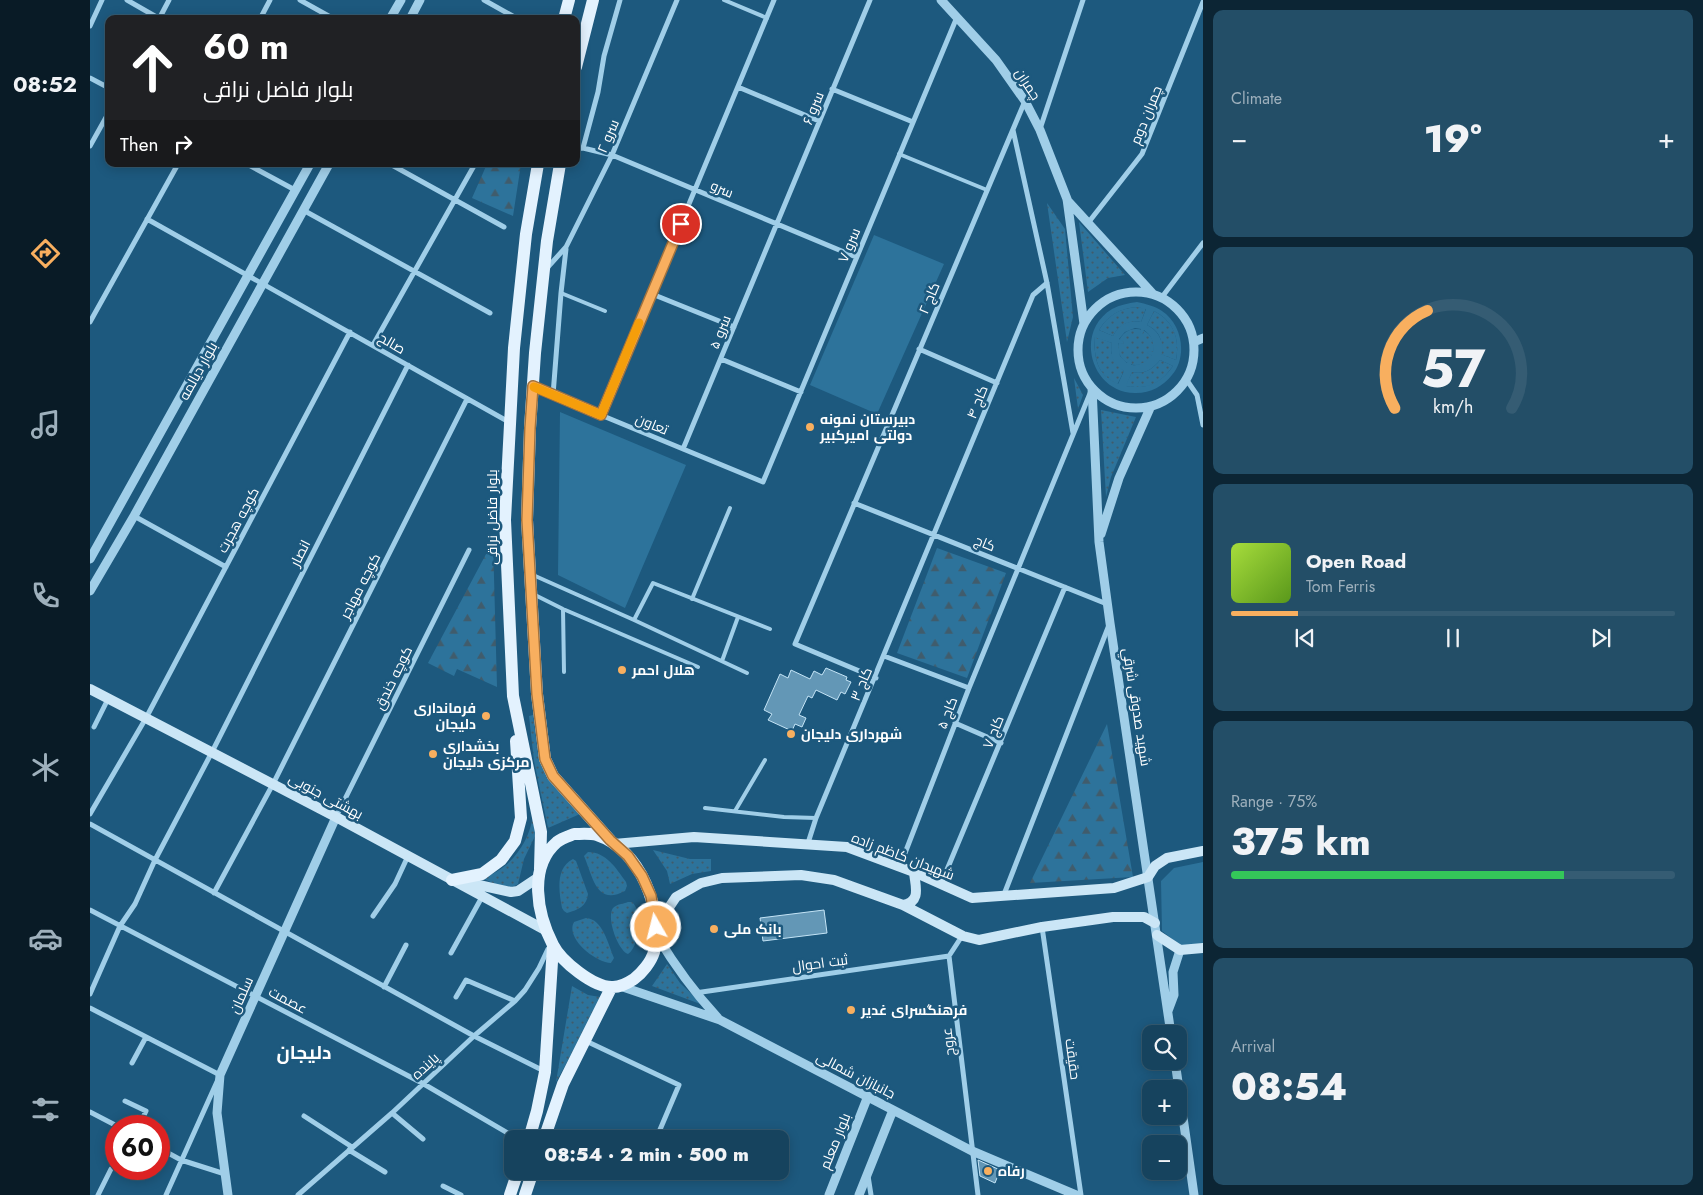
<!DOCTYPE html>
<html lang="en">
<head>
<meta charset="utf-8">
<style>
  body { margin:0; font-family:Jost,Cairo,sans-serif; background:#234e67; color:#f1f3f6; height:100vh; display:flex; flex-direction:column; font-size:19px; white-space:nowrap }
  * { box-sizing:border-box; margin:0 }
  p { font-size:16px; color:#9eb0bc }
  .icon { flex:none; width:28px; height:28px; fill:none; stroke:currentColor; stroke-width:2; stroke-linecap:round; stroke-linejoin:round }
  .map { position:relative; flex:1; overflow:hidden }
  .details { display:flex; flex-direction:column; gap:10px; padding:10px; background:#0c2534; width:500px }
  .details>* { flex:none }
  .guide { position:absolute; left:15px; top:15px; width:475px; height:152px; border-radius:10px; box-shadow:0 2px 12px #0003,0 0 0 1px #355c73; background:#202124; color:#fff; overflow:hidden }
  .fabs { position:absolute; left:1052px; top:1025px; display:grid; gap:10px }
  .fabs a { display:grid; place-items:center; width:45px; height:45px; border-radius:10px; background:#16435e; box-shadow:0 2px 12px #0003,0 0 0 1px #355c73; font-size:25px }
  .speed { position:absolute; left:15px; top:1115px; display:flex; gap:10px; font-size:25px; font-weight:700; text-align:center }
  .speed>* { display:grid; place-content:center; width:65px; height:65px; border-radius:50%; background:#16435e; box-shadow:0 2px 12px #0003,0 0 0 1px #355c73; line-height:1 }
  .speed .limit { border:8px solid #d22; background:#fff; color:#111 }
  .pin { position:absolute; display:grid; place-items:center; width:42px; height:42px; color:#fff; margin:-21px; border:2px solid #fff; border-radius:50%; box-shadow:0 1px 5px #0007 }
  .me { position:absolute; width:55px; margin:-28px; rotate:352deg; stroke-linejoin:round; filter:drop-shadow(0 0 4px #0008) }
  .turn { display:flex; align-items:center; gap:18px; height:105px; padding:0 15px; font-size:22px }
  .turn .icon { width:65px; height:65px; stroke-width:2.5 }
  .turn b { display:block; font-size:35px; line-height:42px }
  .then { display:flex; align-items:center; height:48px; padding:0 15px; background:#0003; gap:10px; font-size:19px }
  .big { font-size:38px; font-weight:800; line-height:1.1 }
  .details .widget { flex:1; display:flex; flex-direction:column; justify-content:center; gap:8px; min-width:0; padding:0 18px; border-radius:10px; background:#234e67 }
  .details .dial { align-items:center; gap:0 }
  .dial svg { height:130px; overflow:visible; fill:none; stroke:#355c73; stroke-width:7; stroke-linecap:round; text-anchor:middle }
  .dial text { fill:#f1f3f6; stroke:none }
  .song { display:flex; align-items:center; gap:15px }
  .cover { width:60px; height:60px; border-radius:8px; background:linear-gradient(135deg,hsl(80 70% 55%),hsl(90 70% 35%)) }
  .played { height:5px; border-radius:2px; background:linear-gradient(90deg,#f8af5f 15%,#355c73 15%) }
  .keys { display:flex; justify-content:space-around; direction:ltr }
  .heat { display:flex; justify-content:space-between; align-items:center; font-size:28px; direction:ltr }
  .charge { height:8px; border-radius:4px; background:linear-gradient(90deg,#34c759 75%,#355c73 0) }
  .trip { position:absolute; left:414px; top:1130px; width:285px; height:50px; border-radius:10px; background:#16435e; box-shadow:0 2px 12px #0003,0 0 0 1px #355c73; font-weight:800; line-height:50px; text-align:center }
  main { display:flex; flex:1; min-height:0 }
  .dock { display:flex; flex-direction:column; width:90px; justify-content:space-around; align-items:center; background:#091b26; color:#9eb0bc }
  .dock .icon { width:35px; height:35px }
  .dock .on { color:#f8af5f }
  .dock b { font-size:22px; color:#f1f3f6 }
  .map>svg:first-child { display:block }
  .grass { fill:url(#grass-dots) }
  .forest { fill:url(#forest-firs) }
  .park { fill:#2d739b; fill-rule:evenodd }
  .building { fill:#6397b6; stroke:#c4e4f6 }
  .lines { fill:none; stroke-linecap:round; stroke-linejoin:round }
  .service { stroke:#a0cee8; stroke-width:4 }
  .minor { stroke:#a0cee8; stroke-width:5 }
  .tertiary { stroke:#a0cee8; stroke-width:9 }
  .secondary { stroke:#cbe6f6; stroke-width:10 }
  .primary { stroke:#e3f2fe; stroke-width:12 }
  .route-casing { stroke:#a1723e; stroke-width:12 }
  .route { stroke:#f8af5f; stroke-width:9 }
  .slow { stroke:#f59e0b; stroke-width:9 }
  .poi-dot { fill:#f8af5f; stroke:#1d597e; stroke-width:2 }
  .labels { text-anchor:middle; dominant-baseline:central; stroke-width:5; stroke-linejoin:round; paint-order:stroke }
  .street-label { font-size:14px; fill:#fff; stroke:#1d597e }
  .poi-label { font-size:14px; font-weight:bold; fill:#fff; stroke:#1d597e; text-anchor:start }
  .district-label { font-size:19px; font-weight:bold; fill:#fff; stroke:#1d597e }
</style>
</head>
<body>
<main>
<nav class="dock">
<b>08:52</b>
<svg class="icon on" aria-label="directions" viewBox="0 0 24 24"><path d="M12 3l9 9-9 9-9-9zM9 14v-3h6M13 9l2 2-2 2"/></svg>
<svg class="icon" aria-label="music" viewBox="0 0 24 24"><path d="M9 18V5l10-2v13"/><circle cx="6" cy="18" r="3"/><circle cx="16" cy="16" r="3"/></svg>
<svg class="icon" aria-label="phone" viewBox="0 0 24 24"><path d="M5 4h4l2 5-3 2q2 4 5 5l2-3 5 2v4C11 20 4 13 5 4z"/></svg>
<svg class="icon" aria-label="climate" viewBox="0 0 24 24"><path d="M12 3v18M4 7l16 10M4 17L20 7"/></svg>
<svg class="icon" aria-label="car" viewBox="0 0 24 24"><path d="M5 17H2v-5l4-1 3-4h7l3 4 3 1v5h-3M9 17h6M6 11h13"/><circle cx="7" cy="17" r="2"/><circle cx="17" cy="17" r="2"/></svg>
<svg class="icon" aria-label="filters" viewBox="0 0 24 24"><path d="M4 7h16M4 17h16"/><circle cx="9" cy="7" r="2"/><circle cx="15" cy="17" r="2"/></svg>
</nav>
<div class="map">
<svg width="1113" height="1195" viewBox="0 0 1113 1195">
  <defs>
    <pattern id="grass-dots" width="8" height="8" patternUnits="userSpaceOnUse" patternTransform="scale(1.25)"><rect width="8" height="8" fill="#2d739b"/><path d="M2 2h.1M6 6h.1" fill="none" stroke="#405c6c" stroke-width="1.8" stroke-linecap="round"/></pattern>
    <pattern id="forest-firs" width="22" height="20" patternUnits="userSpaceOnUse" patternTransform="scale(1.25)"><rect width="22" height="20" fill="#2d739b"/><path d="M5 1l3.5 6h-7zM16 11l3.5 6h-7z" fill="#405c6c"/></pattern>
  </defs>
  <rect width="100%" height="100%" fill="#1d597e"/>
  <!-- grass -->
  <path class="grass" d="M957 203 975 229 983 317 977 342Z
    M989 222 1035 275 1018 278 998 292Z
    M1047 307 1056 308 1051 322C1039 320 1029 325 1023 336L1009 330C1018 315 1030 308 1047 307Z
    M1064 311C1084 321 1090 339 1086 360L1070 354C1073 339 1070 332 1057 325Z
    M1028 347a18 18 0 1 1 36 0a18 18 0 1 1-36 0Z
    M1004 336 1022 343 1021 353 1034 371 1027 385C1006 373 1005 359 1004 336Z
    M1070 360 1083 366C1070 384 1059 390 1035 386L1042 372C1054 375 1063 369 1070 360Z
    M984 378 993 395 988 409Z
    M1011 410 1046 417 1021 477 1016 497Z
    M443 715 448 755 452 765 490 814 458 828 444 761 439 716Z
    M443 815 446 834 434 859 428 884C416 892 404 883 392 878 419 871 440 842 443 815Z
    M563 850 600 859H621V871L602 874 580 884 577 871Z
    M498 852C516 852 526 868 536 882L537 886 535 891C506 906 503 877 494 856Z
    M483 859 486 861 498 894C497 906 488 910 477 913L474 911 472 908C469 892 465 868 483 859Z
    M538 902H542C553 911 550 946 538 954 528 950 516 918 523 908 527 904 533 904 538 902Z
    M496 918C513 919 518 944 524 958L521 963C505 962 475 938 484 922Z
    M577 964 590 983 613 1005 562 986Z
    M482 986 498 995 510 997 511 1001 466 1082Z"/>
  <!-- forest -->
  <path class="forest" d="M397 164H431L423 216 382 198Z
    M403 541 407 687 367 669 364 676 338 663Z
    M847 548 916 573 877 678 807 653Z
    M1017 724 1043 877 940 883Z"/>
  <!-- park -->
  <path class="park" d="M784 235 854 264 787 414 720 385Z
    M1047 302C1056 304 1065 306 1072 311 1092 324 1098 356 1082 375 1073 386 1061 393 1046 393 1002 394 983 333 1022 309 1030 305 1038 303 1047 302ZM1047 307 1056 309 1051 322C1038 320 1029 324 1023 336L1009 330C1018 315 1031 308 1047 307ZM1064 311C1084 321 1090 340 1086 360L1071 354 1073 349C1071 337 1068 331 1057 325ZM1045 328 1051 329 1050 334 1052 335 1054 330C1062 336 1064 342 1063 352L1058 351 1057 353 1062 355C1056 362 1050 366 1041 365L1042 360 1040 359 1037 363 1030 356 1028 343 1033 344 1034 342 1029 339 1035 332ZM1004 337 1022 343C1019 356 1024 364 1034 371L1028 384C1006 374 1005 359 1004 337ZM1070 360 1083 366C1071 383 1057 390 1036 386L1042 372C1054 375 1063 369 1070 360Z
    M470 412 596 465 535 608 468 575Z
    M1113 862V947L1095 949 1072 931 1071 881 1084 868Z"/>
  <!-- building -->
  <path class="building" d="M736 668 757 677 756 680 761 682 755 694 751 692 747 700 726 690 722 698 718 696 709 715 716 718 712 727 705 724 702 731 678 720 682 714 674 710 690 674 698 678 701 670 720 679 724 671 732 675Z
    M734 910 737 933 673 941 670 918Z
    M888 1160 910 1170 905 1183 890 1176Z"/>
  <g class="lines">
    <!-- service -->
    <path class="service" d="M634 0 677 18
      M809 154 897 190
      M471 293 515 311
      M443 575 544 620 657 673
      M443 594 473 609 608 667
      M602 599 640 508
      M473 609 474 672
      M544 620 563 583 680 629
      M632 661 648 617
      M615 808 694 817 726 818
      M645 811 675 760"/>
    <!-- minor -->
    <path class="minor" d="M37 0 70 19
      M210 0 244 19
      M394 0 428 19
      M69 19 79 0
      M170 19 180 0
      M0 26 12 0
      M0 78 19 88
      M648 87 729 121
      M742 89 823 122
      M950 129 993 0
      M923 130 957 283 983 433
      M0 146 19 112
      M493 148 508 92 514 56 530 0
      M486 149 493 148 522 155 766 257
      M157 164 205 190
      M300 164 414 227
      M213 210 400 313
      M57 219 419 422
      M998 223 1052 154 1113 2
      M457 268 476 247 522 155 587 0
      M562 294 644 327
      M1072 297 1113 243
      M0 322 88 164
      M283 345 385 164
      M829 349 907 383
      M631 359 711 392
      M1096 379 1107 395 1113 425
      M443 387 673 482 867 17
      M463 395 471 293 476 249
      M511 415 684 0
      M593 449 780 0
      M764 503 1017 604
      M44 516 136 567
      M794 656 879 688
      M786 678 705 644 935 101
      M865 723 911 743
      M4 727 18 699
      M0 814 56 718 260 332
      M246 817 379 550
      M0 824 384 1036 454 1071
      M718 843 726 818 943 295 957 283
      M810 866 879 688 1001 391
      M851 884 975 587
      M124 893 183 784 377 399
      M913 897 1019 625
      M0 910 332 1083 428 1139
      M283 916 305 884 318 856
      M952 927 991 1195
      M872 936 859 956 888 1195
      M361 953 392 897
      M294 987 316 945
      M605 993 859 956
      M0 994 30 926 45 904 65 860 122 752 318 365
      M366 997 376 980 425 1001
      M0 1008 130 1075 76 1195
      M496 1041 589 1085 566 1139
      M42 1063 56 1037
      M35 1101 56 1111 49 1126
      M0 1112 27 1126
      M302 1113 333 1139
      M214 1116 262 1147
      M69 1148 91 1160 135 1174
      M259 1150 295 1172
      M551 1174 552 1171
      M778 1176 781 1195
      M353 1186 371 1195
      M8 1195 21 1169
      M208 1195 302 1113 384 1036 425 1001 435 990 449 968 458 949"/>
    <!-- tertiary -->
    <path class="tertiary" d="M851 0 906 60 935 101 950 130 977 199 994 324
      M300 19 311 0
      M320 19 330 0
      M977 200 1063 294
      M988 350a58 58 0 1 1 116 0a58 58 0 1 1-116 0Z
      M1104 342 1113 338
      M1002 388 1009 542 1020 623 1081 1034
      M1011 534 1029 478 1061 406
      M0 559 220 164
      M0 591 44 516 239 164
      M567 936C585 966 604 992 628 1018
      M530 986 630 1020 882 1151 986 1195
      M1078 1011 1084 995 1083 972 1090 950
      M1085 1061 1104 1195
      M138 1195 127 1113 130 1075 246 817
      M739 1195 778 1096
      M769 1195 803 1110"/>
    <!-- secondary -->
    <path class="secondary" d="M0 689 246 817 457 931
      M524 844 604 837 757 847 824 872 882 898 1024 888 1058 877 1065 866 1077 858 1113 851
      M371 881 421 892 428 891 449 877
      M813 905C832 902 825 885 824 872
      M566 927 586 897 611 883 632 878 711 875 744 880 813 905 873 936 889 940 952 927 1023 917H1054L1065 923
      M1067 935 1090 950 1113 948"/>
    <!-- primary -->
    <path class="primary" d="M474 19 479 0
      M486 67 503 0
      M448 164 436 234 424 348 415 520 423 696 451 832 450 869
      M470 164 457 241 445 353 440 428 437 520 447 694 455 759 463 776 520 840
      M484 834C491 834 500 833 507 835 550 849 574 910 564 952 561 962 552 973 544 979 538 983 530 987 523 987 504 988 471 961 463 945 447 914 438 867 467 842 472 838 479 836 484 834Z
      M362 880 392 874 411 860 425 841 431 818 426 741
      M439 1139 447 1111 455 1072 463 946
      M454 1139 473 1084 521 988
      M420 1195 428 1171
      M435 1195 443 1171"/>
  </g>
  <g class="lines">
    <!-- route casing -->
    <g class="route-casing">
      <path id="route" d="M566 927 561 896 552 876 538 856 520 840 463 776 455 759 447 694 437 520 440 428 443 386 511 415 591 224"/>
    </g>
    <!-- route -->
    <use href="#route" class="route"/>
    <!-- slow -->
    <path class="slow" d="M444 387 511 415 549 323"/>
  </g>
  <!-- markers -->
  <g class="poi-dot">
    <circle cx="720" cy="427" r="5"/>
    <circle cx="532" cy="670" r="5"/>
    <circle cx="396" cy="716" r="5"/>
    <circle cx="701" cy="734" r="5"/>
    <circle cx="343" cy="754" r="5"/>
    <circle cx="624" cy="929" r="5"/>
    <circle cx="761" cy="1010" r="5"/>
    <circle cx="898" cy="1171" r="5"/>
  </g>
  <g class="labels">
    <!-- street labels -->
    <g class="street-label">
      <text transform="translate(938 84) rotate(57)">چمران</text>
      <text transform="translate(723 108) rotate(-68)">سرو ۶</text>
      <text transform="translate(1056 115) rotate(-68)">چمران دوم</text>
      <text transform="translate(518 136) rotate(-67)">سرو ۲</text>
      <text transform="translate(632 189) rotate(23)">سرو</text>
      <text transform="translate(759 245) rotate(-67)">سرو ۷</text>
      <text transform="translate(839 298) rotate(-67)">کاج ۲</text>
      <text transform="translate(630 332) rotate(-68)">سرو ۵</text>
      <text transform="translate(302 343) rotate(30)">صالح</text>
      <text transform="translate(108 371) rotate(-61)">بلوار دیالمه</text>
      <text transform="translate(887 402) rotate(-68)">کاج ۴</text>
      <text transform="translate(562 424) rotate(22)">تعاون</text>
      <text transform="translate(402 517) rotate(-90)">بلوار فاضل نراقی</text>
      <text transform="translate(148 520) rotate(-62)">کوچه هجرت</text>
      <text transform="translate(895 543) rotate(22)">کاج</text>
      <text transform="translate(210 553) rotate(-63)">انصار</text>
      <text transform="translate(270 586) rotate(-63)">کوچه مهاجر</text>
      <text transform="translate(303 678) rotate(-64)">کوچه خندق</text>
      <text transform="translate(771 684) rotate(-67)">کاج ۳</text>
      <text transform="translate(1047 707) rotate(81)">شهید صدوقی شرقي</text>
      <text transform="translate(857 713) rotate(-69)">کاج ۵</text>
      <text transform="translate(903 732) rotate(-68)">کاج ۷</text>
      <text transform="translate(236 796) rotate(28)">بهشتی جنوبی</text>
      <text transform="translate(813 856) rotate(21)">شهیدان کاظم زاده</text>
      <text transform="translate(730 963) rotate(-8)">ثبت احوال</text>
      <text transform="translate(151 995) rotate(-66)">سلمان</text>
      <text transform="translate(198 1000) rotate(28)">عصمت</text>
      <text transform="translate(858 1042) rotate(-97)">عروج</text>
      <text transform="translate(983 1059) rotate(82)">حقیقت</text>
      <text transform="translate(335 1066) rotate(-43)">پاینده</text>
      <text transform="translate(766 1075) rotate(27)">جانبازان شمالی</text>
      <text transform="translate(745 1141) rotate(-68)">بلوار معلم</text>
    </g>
    <!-- poi labels -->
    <g class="poi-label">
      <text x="730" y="419">دبیرستان نمونه<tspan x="730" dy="16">دولتی امیرکبیر</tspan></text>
      <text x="542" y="670">هلال احمر</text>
      <text x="386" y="708" text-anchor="end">فرمانداری<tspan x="386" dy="16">دلیجان</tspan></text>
      <text x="711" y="734">شهرداری دلیجان</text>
      <text x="353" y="746">بخشداری<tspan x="353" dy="16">مرکزی دلیجان</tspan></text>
      <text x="634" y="929">بانک ملی</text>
      <text x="771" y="1010">فرهنگسرای غدیر</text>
      <text x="908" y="1171">رفاه</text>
    </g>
    <!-- district labels -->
    <g class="district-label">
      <text x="214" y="1052">دلیجان</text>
    </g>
  </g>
</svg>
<div class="fabs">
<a><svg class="icon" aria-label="search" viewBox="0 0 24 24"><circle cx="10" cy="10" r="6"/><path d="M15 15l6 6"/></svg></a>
<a>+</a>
<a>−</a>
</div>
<div class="speed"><div class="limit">60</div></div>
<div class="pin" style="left:591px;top:224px;background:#d93025"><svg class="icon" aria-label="arrive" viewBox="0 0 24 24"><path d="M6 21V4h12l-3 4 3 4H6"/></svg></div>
<svg class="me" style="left:566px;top:927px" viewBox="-20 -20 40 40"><circle r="17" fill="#f8af5f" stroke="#fff" stroke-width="3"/><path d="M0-11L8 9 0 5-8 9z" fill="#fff"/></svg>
<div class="trip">08:54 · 2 min · 500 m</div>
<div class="guide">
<div class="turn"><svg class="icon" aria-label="ahead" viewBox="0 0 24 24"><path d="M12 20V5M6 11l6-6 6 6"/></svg><div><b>60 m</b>بلوار فاضل نراقی</div></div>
<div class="then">Then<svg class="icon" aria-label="right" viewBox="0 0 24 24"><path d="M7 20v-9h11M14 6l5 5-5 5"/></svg></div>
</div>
</div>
<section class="details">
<div class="widget"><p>Climate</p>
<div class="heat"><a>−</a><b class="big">19°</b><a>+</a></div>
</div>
<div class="widget dial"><svg viewBox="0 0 100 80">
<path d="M14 69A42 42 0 1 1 86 69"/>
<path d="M14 69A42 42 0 0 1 34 9" stroke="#f8af5f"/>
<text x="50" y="56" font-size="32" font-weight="700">57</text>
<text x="50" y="72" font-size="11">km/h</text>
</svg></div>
<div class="widget">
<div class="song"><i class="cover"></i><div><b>Open Road</b><p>Tom Ferris</p></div></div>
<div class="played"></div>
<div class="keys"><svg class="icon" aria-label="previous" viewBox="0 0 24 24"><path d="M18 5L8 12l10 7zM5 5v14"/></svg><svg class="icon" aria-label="pause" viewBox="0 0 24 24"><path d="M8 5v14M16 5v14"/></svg><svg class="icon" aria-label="next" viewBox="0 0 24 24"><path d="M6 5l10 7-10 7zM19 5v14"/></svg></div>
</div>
<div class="widget"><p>Range · 75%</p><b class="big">375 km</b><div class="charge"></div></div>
<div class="widget"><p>Arrival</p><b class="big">08:54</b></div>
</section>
</main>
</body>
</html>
